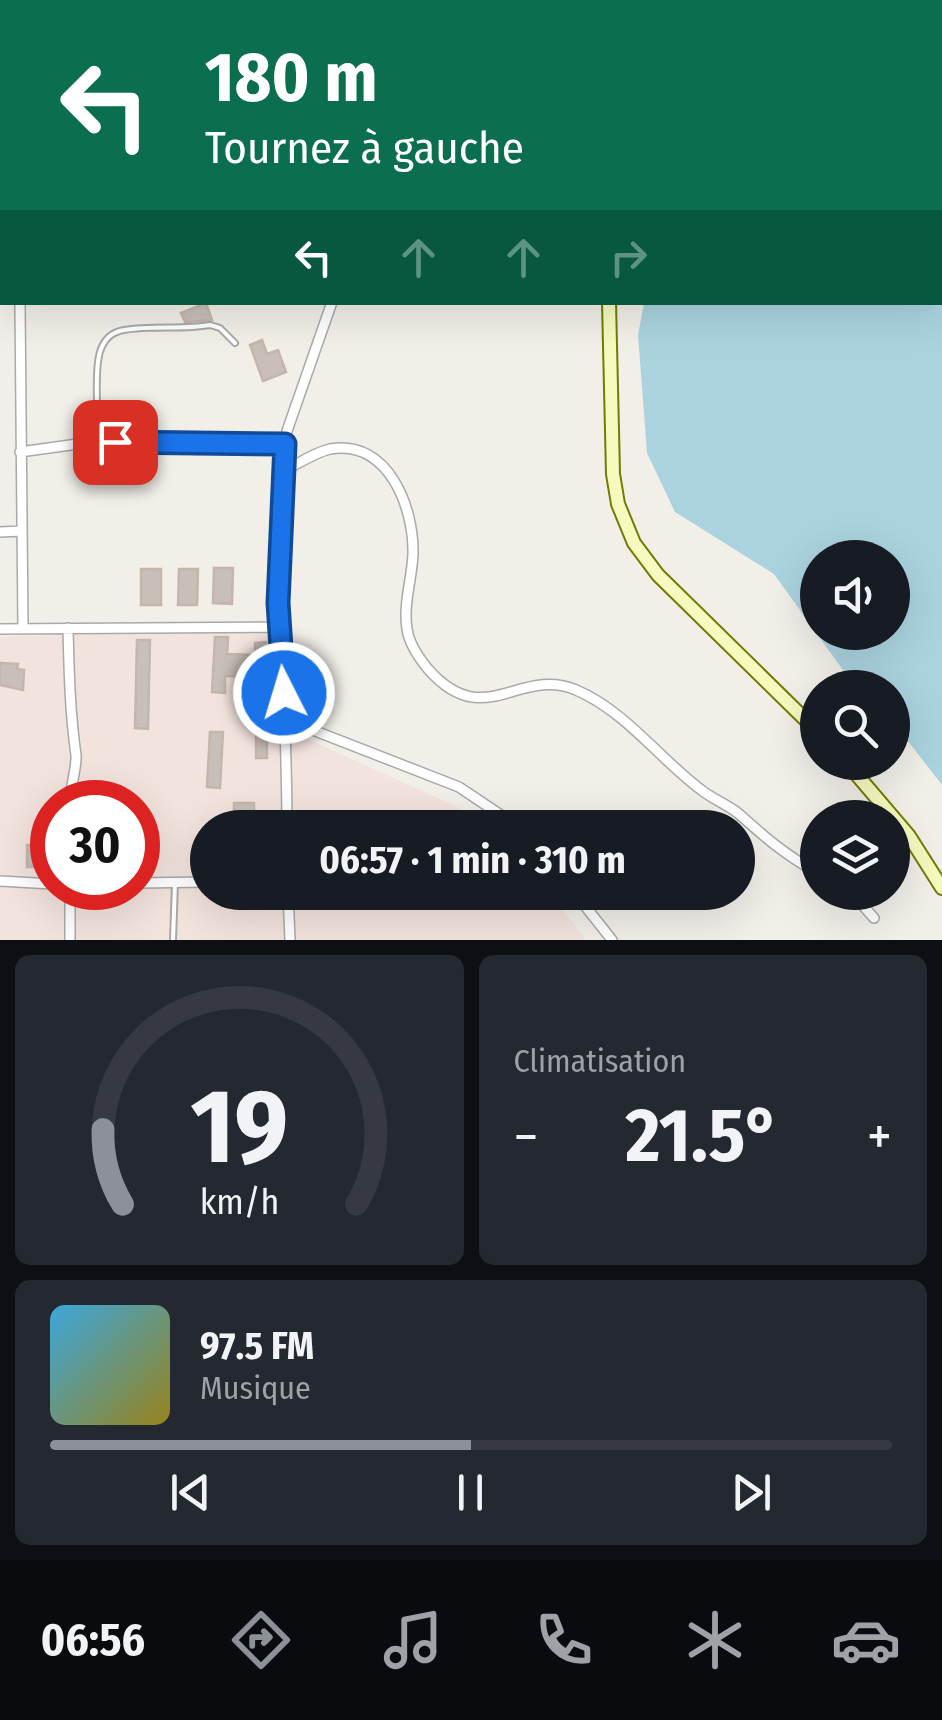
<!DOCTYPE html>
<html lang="fr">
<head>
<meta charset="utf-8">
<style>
  body { margin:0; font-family:"Fira Sans Condensed",sans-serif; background:#242831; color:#f1f3f6; height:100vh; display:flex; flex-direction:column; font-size:38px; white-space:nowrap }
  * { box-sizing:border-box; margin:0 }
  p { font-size:32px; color:#9ea1a6 }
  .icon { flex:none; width:55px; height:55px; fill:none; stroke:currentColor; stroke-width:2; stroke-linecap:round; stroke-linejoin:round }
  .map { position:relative; height:940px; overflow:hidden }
  .sheet { display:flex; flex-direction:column; gap:15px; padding:15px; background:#0d0f14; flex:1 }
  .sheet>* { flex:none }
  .guide { position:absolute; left:0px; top:0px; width:942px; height:305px; box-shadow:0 10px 40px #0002; background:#0b6e4f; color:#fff; overflow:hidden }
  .buttons { position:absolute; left:800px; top:540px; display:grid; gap:20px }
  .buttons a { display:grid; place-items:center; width:110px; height:110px; border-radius:50%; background:#171b24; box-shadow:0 10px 40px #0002; font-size:50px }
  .speed { position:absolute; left:30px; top:780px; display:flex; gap:20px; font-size:50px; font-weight:700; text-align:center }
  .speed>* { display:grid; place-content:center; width:130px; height:130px; border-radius:50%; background:#171b24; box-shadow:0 10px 40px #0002; line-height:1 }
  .speed .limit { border:15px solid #d22; background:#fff; color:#111 }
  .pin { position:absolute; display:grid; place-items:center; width:85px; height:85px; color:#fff; margin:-42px; border-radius:20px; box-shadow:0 5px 15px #0006 }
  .me { position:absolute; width:110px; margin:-55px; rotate:355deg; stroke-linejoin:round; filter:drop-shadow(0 0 8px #0008) }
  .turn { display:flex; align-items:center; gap:35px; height:210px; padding:0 40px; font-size:45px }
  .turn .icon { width:130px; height:130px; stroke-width:2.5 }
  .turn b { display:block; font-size:70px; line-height:85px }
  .lanes { display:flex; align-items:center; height:95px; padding:0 40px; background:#0003; justify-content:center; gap:50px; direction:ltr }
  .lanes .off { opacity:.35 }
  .big { font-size:75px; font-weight:700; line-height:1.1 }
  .sheet .card { flex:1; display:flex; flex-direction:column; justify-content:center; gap:15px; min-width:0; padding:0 35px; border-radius:15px; background:#242831 }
  .sheet .dial { align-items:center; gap:0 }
  .dial svg { height:260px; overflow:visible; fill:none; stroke:#363941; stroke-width:7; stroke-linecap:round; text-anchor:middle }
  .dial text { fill:#f1f3f6; stroke:none }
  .song { display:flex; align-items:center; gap:30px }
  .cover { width:120px; height:120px; border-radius:15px; background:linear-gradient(135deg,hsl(200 70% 55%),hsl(50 70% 35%)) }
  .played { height:10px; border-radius:5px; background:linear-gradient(90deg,#8c9099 50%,#363941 50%) }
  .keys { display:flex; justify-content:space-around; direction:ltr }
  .heat { display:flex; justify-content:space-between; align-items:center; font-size:55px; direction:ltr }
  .sheet .tiles { flex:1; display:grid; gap:15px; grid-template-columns:1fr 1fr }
  .card:last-child { grid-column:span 2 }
  .trip { position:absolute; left:190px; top:810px; width:565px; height:100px; border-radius:50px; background:#171b24; box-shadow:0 10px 40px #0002; font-weight:700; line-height:100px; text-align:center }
  .dock { display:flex; height:160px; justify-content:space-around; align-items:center; background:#090b0e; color:#9ea1a6 }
  .dock .icon { width:70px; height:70px }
  .dock .on { color:#8c9099 }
  .dock b { font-size:45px; color:#f1f3f6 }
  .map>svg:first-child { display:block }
  .military { fill:#f3e3dd; fill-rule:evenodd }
  .water { fill:#aad3df; fill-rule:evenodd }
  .building { fill:#c7bfb8; stroke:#c4b6ab; stroke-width:2.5 }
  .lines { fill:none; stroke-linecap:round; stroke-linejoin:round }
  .lane-casing { stroke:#a9a9a9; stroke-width:8 }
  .street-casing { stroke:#a9a9a9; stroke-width:12 }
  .secondary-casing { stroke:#707d05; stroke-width:16 }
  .lane { stroke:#fff; stroke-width:4 }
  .street { stroke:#fff; stroke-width:9 }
  .secondary { stroke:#f7fabf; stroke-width:12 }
  .route-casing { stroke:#114b97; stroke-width:25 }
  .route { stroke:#1a73e8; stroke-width:18 }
</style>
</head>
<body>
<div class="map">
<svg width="942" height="940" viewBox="0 0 942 940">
  <rect width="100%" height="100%" fill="#f2efe9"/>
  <!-- military -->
  <path class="military" d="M272 629 281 727 466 811 489 827 208 828V892L550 893 586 940H0V637ZM52 802H138V888H52Z"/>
  <!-- water -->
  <path class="water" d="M940 157 942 161V785L893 722 892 688 855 687 774 574 675 512 647 453 638 335 644 303 940 302ZM818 558H892V632H818Z"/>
  <!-- building -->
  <path class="building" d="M206 303 212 320 185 322 181 313Z
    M262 340 267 354 278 350 286 372 263 381 250 345Z
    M214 568H233L232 604 213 603Z
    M141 569H161V605H141Z
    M179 569H198L197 605H178Z
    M215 637H228L227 654 255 655V643L266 642 267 758H256V677L225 676V693L212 692Z
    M137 640H150L148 729 135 728Z
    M0 663 18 664 17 669 24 670 23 690 0 685Z
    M210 732H223L220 788 207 787Z
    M234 803H254V825L234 823Z
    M27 845H52V867H27Z"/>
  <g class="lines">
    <!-- lane casing -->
    <g class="lane-casing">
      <path id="lane" d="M92 442C107 412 79 337 124 330 152 325 182 330 210 325L220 328 235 343
        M173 940 175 883"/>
    </g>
    <!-- street casing -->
    <g class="street-casing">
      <path id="street" d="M519 0V2
        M766 0 777 2
        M120 2 121 0
        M273 2 274 0
        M423 2 424 0
        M940 38H942
        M20 305 23 628
        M20 452 92 442 285 443
        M282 472C298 464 313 453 330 449 388 439 414 507 413 554 412 579 403 604 407 629 409 644 419 658 428 669 484 733 519 666 576 690 624 710 659 758 700 789 712 799 727 804 739 814 766 838 785 855 818 873
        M0 532 22 531
        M68 628C69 671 70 713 76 755 77 767 70 788 70 802
        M0 629 279 627
        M287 720 459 787 520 828
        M287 828C287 702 275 578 284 453L287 431 332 302
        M0 881 52 884
        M138 883 208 882
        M288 892 290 940
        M574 892 612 940
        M851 892 874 918
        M70 940V888"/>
    </g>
    <!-- secondary casing -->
    <g class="secondary-casing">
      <path id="secondary" d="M610 0V2
        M609 302 613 474 618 504 634 543 658 575 818 732
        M846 762 909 836 942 888"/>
    </g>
    <!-- lane -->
    <use href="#lane" class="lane"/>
    <!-- street -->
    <use href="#street" class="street"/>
    <!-- secondary -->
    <use href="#secondary" class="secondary"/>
  </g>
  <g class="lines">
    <!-- route casing -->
    <g class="route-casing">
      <path id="route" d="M115 442 285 444 278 603 284 693"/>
    </g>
    <!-- route -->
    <use href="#route" class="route"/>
  </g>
</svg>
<div class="buttons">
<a><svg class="icon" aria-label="sound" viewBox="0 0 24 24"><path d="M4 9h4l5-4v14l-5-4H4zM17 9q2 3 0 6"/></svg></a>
<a><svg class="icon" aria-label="search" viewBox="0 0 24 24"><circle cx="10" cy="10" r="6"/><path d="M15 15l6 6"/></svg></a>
<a><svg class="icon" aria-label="layers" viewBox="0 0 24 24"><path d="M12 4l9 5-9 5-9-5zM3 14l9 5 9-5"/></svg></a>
</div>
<div class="speed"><div class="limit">30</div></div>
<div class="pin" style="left:115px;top:442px;background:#d93025"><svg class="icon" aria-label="arrive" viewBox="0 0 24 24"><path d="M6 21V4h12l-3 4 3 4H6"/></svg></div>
<svg class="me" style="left:284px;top:693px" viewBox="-20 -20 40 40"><circle r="17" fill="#1a73e8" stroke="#fff" stroke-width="3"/><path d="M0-11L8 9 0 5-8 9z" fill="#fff"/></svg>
<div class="trip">06:57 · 1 min · 310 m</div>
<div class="guide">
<div class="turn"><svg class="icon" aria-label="left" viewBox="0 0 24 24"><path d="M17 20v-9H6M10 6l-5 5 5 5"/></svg><div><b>180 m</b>Tournez à gauche</div></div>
<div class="lanes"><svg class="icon" aria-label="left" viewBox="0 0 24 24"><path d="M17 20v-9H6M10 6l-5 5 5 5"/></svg><svg class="icon off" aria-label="ahead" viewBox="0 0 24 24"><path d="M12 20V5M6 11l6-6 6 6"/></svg><svg class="icon off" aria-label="ahead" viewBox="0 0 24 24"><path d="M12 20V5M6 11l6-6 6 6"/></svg><svg class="icon off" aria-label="right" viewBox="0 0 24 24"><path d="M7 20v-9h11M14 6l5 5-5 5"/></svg></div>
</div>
</div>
<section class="sheet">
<div class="tiles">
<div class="card dial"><svg viewBox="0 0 100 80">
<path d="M14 69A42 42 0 1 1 86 69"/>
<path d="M14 69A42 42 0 0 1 8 46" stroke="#8c9099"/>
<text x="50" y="56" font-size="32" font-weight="700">19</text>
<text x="50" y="72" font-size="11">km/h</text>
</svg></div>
<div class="card"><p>Climatisation</p>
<div class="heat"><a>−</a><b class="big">21.5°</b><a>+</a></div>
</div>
<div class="card">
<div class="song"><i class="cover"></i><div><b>97.5 FM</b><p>Musique</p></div></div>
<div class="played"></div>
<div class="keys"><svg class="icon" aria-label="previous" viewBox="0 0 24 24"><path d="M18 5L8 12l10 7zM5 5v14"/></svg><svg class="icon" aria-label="pause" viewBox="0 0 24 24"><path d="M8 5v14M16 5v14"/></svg><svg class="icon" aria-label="next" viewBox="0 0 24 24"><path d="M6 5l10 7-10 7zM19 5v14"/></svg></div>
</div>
</div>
</section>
<nav class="dock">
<b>06:56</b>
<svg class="icon on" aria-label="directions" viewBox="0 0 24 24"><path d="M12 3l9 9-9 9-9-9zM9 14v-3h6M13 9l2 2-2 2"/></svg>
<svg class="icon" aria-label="music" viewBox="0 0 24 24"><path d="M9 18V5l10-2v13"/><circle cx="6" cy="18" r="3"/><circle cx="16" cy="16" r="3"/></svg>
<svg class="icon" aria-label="phone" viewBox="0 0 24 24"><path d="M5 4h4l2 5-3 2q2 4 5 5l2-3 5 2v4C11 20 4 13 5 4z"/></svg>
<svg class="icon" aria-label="climate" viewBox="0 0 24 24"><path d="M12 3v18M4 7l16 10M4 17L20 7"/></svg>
<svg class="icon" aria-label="car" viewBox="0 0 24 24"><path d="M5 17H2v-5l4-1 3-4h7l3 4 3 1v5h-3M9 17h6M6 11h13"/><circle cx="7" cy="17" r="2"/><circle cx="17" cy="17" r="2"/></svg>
</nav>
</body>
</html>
